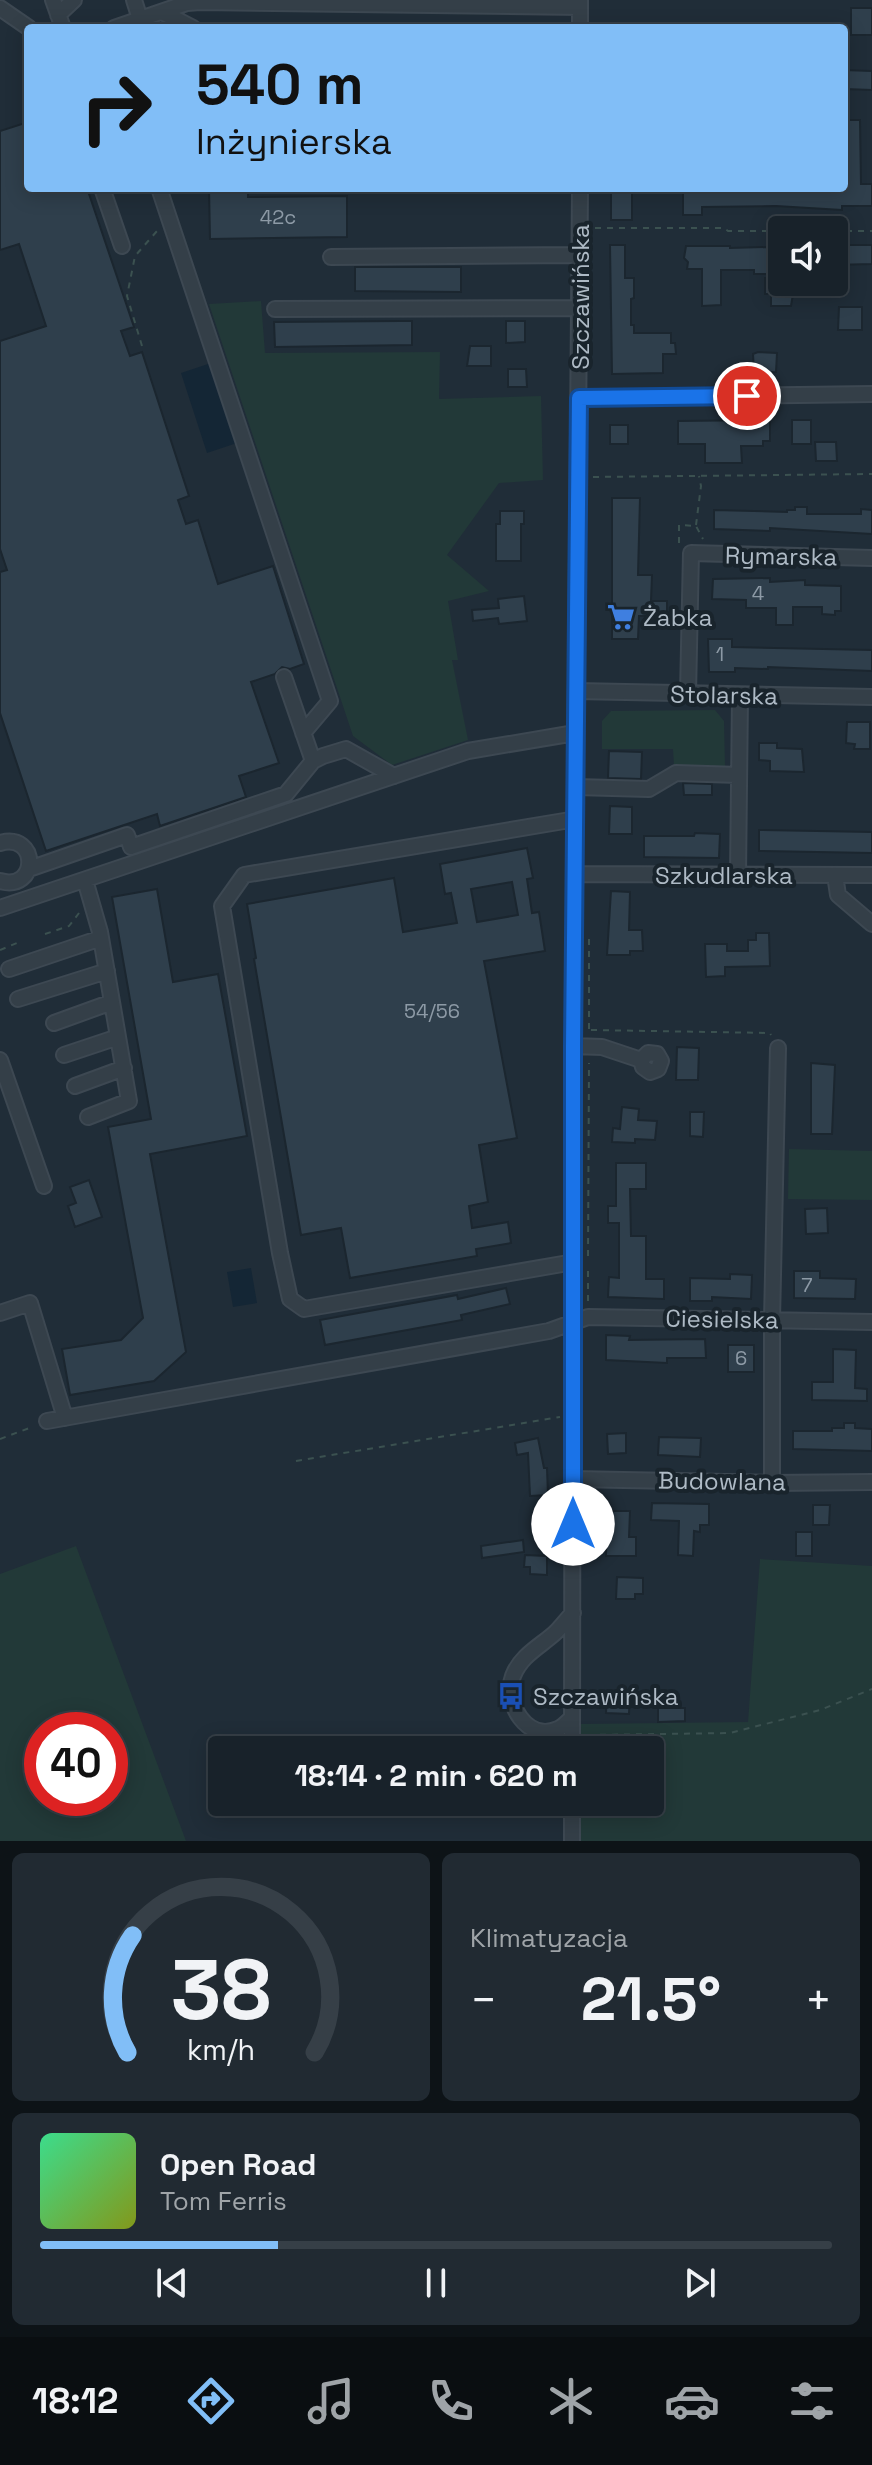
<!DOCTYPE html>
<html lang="pl">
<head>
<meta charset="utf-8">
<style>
  body { margin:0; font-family:"Space Grotesk",sans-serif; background:#212a32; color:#f1f3f6; height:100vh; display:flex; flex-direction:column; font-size:30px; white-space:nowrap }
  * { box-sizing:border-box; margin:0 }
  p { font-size:26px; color:#9fa4a8 }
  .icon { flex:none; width:44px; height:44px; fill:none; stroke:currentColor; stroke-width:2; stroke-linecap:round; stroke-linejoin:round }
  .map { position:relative; height:1841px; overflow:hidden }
  .side { display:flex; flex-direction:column; gap:12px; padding:12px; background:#0d1317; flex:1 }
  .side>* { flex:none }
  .guide { position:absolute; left:24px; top:24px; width:824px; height:168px; border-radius:8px; box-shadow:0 4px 20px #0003,0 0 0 2px #363f47; background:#81bef7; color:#111; overflow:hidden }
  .tools { position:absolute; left:768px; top:216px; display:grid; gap:16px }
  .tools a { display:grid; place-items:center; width:80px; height:80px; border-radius:8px; background:#18222a; box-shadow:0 4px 20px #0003,0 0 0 2px #363f47; font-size:40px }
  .speed { position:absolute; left:24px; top:1712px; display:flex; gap:16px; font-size:40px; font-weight:700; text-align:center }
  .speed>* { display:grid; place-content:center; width:104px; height:104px; border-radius:50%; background:#18222a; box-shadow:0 4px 20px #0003,0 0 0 2px #363f47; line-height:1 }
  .speed .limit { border:12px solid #d22; background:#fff; color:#111 }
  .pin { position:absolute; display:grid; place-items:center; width:68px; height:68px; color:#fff; margin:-34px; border:4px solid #fff; border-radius:50%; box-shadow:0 2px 8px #0007 }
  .me { position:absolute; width:88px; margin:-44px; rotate:0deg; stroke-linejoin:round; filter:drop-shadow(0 0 6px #0008) }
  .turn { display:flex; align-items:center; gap:28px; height:168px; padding:0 40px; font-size:36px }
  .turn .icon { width:104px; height:104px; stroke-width:2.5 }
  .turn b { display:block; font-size:56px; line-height:68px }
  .big { font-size:60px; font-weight:700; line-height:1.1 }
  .side .tile { flex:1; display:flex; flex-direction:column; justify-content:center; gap:12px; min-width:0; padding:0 28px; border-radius:12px; background:#212a32 }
  .side .dial { align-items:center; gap:0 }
  .dial svg { height:208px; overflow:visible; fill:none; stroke:#363f47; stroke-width:7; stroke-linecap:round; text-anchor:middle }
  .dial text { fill:#f1f3f6; stroke:none }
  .song { display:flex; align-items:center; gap:24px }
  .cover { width:96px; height:96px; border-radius:12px; background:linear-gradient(135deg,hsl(150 70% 55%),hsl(70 70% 35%)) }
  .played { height:8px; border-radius:4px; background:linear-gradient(90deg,#81bef7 30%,#363f47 30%) }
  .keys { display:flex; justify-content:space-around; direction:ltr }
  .heat { display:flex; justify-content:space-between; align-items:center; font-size:44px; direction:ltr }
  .side .tiles { flex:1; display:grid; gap:12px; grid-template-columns:1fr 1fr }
  .tile:last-child { grid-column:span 2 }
  .trip { position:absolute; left:208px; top:1736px; width:456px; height:80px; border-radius:8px; background:#18222a; box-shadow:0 4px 20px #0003,0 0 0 2px #363f47; font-weight:700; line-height:80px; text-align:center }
  .menu { display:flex; height:128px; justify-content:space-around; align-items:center; background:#0a0e11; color:#9fa4a8 }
  .menu .icon { width:56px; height:56px }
  .menu .on { color:#81bef7 }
  .menu b { font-size:36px; color:#f1f3f6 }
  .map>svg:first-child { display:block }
  .green { fill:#223938; fill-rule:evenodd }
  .water { fill:#142635 }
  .building { fill:#2f3f4c; stroke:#1b262f; stroke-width:2; fill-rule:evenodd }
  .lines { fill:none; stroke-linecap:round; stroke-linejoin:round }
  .minor-casing { stroke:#3d4852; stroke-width:18 }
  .path { stroke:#3b5150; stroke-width:2; stroke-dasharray:6 6; stroke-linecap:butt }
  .minor { stroke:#343f48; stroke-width:14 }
  .route-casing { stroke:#114b97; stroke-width:20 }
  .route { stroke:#1a73e8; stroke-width:14 }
  .labels { text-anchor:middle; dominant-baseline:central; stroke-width:8; stroke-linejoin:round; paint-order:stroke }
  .number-label { font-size:20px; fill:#8d9aa6 }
  .street-label { font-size:24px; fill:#aebac5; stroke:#19242c }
  .poi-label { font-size:24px; fill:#aebac5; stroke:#19242c; text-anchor:start }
</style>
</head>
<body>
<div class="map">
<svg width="872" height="1841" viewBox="0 0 872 1841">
  <rect width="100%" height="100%" fill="#202d38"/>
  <!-- green -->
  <path class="green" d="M261 301 265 353 440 352 439 399 541 396 543 480 499 483 447 555 489 591 448 601 458 660H452L468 740 392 765 353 736 209 304Z
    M715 710 724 721 725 766H674L673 749H602V721L611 711Z
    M789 1149 872 1151V1200L788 1199Z
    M76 1546 186 1841H0V1574ZM42 1730H110V1798H42Z
    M760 1559 872 1566V1841H580L581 1802H650V1750H581V1724L748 1722Z"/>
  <!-- water -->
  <path class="water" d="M211 363 237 443 207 453 181 373Z
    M251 1268 257 1303 233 1307 227 1272Z"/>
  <!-- building -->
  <path class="building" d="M851 8H872V35H851Z
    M844 70 872 71V90L844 89Z
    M844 120H860L861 184H872V206H842V210L776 206 702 207V215H683V189L844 188Z
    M28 122V188H87L134 327 121 331 130 356 142 352 189 496 178 500 186 524 198 520 218 584 273 566 304 664 290 669 282 667 275 674 251 682 279 763 239 776 246 797 160 826 157 814 46 851 0 713V572L7 570 0 549V341L46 326 19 244 0 250V131Z
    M209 188H248V197L347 196V237L210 239Z
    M611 191H632V220H611Z
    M610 245H625V278H634V298L631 299V325H634V333H671V343H675L676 354H663V373L612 374Z
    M834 245H872V264L834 265Z
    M686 246H730V248L767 247V274H754V270H721V305L702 306V269H687L688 262 684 258Z
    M355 267H461V292L355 291Z
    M765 278H782V282H795L791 306H771V294H765Z
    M839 307H862V330H838Z
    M400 321H412V345L275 347 274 322Z
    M506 321H525V342L506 343Z
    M470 346H491V366H467Z
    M758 352 777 353 776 372 754 373 753 354Z
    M508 369H526L527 387H508Z
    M770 420V441H763V446H741L742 463H705V444H678V421Z
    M792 420H811V444H792Z
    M610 425H628V444H610Z
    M815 442H836L837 461H816Z
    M612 498H640L638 575H652L651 601H667V616H639L638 639H612Z
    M795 507H807V514H861V509L872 510V534L770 528V531L714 529V510L787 512V510H795Z
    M500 511H524V524H521V561H496V524H500Z
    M770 578V582L805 580V585L841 586V611H835V615L822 614V607H793V625H776V608H746V600L712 599 713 579Z
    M524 596 527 621 499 624 498 618 473 621 472 610 499 608 498 599Z
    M708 639H732V647L872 650V671L768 667V669L735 668V672H709Z
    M847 722H870V749H854L855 744 846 743Z
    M759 743H777V748L802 749 804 772 770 771V761L759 760Z
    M609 751 642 752 641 779 608 778Z
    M683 783 712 784V795H684Z
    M610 806 632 807V834H609Z
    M759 830 872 832V853L759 851Z
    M695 833 720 834 719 858 644 857V836H694Z
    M527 848 533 878 527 879 532 913 539 912 545 951 484 961 517 1138 479 1145 488 1202 469 1206 472 1228 508 1222 511 1243 476 1249 477 1256 350 1278 341 1228 301 1235 254 959 256 958 247 904 394 878 403 932 457 923 451 893 445 894 440 864ZM512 882 518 915 477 922 471 889Z
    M157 889 173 982 218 974 247 1136 150 1154 186 1352 154 1381 70 1395 62 1349 121 1340 143 1318 108 1127 151 1119 112 897Z
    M611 891 630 892 629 930H642L643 951H630V955H607Z
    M756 933H769L770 966 725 967V976L706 977 705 944H727V951H748V940H756Z
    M677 1047 699 1048 698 1080H676Z
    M811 1063 835 1065 832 1134H811Z
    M622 1107 639 1109 638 1120 657 1121 655 1140 635 1139V1143L612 1142 613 1128 620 1129Z
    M690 1112H704L703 1137 690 1136Z
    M616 1163H646V1189H630L631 1236H646V1279H664V1299L608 1297 609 1277 619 1278V1223H608V1206H616Z
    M89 1180 102 1217 75 1227 68 1206 76 1203 70 1187Z
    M827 1208 828 1233 806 1234 805 1209Z
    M794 1271H820V1278L856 1279 855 1299 794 1298Z
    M730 1274 752 1275 751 1299 712 1297V1301H690V1278L730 1279Z
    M506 1288 510 1304 461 1315 462 1320 325 1345 320 1320 457 1295 458 1299Z
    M606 1335 630 1336 629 1340 705 1339 706 1358H667V1363L606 1360Z
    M728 1345H754V1372H728Z
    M833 1349 856 1350 855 1388 867 1389V1401L812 1400V1382H833Z
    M844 1423H855V1428L872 1429V1451L793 1449V1431H832V1428H844Z
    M626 1433V1453L608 1454 607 1434Z
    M659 1437 701 1438 700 1457 658 1455Z
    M538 1438 544 1468H547L548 1495 530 1496 528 1453 517 1455 515 1443Z
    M652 1503 709 1504V1525H700V1532L694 1531 693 1556 678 1555 679 1521 651 1520Z
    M813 1505H830L829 1525H813Z
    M607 1511H630L629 1537H636V1556H606Z
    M796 1532H812V1556H796Z
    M523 1540 524 1552 482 1558 481 1546Z
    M525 1555 547 1556V1575L530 1574V1567H524Z
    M617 1577 643 1578V1594H635V1599H616Z
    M607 1693H630L629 1714 606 1713Z
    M658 1708H685V1721L658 1722Z"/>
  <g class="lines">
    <!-- minor casing -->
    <g class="minor-casing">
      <path id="minor" d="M53 0 63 28
        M134 0 140 19
        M0 8 29 28
        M162 12 193 28
        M58 15 74 0
        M114 28 187 3 200 2 580 7
        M580 28V0
        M102 188 122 246
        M159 188 330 701 303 733
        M331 257 579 255
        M275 309 579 308
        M579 398 872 394
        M284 677 313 761
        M576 691 872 697
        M688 694 691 553 872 558
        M576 787 649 789 676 773 739 775
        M0 843C39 832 39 892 0 881
        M29 869 127 835 131 847 286 794 313 761 323 756 346 749 394 776
        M575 874 872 875
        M738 875 740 696
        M835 875 838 895 872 924
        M85 880 100 932 129 1101 88 1117
        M0 908 468 751 575 733
        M9 969 101 938
        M18 999 107 971
        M54 1023 112 1002
        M573 1046 602 1047 641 1060 643 1067 650 1072 658 1069 661 1061 657 1054 648 1053 641 1060
        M64 1055 118 1037
        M0 1060 44 1186
        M75 1086 124 1068
        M574 1262 304 1309 290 1299 280 1253 222 906 244 875 576 819
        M0 1313 30 1303 65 1418
        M47 1421 549 1331 588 1317 872 1322
        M573 1479 772 1483 872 1482
        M772 1483V1320L778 1048
        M572 1718C568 1721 563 1727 558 1729 527 1743 503 1702 513 1676 521 1655 541 1646 556 1632 562 1626 567 1619 573 1613
        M572 1750 573 1046 580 188
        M572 1841V1802"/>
    </g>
    <!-- path -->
    <path class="path" d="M207 26 565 27
      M595 228H724L728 231H782
      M834 231H872
      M142 346 127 296 135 256 157 231
      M593 477 872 474
      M696 525 701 486 699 476
      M679 543V525L696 526 703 539
      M45 934 69 926 79 913
      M589 939V1032
      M0 950 17 943
      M591 1030 770 1033 771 1035
      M588 1256 589 1063
      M588 1271V1304
      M0 1439 32 1427
      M296 1461 560 1417
      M588 1735 730 1733 820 1710 872 1689"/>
    <!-- minor -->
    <use href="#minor" class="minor"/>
  </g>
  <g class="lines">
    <!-- route casing -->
    <g class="route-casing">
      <path id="route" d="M573 1524V1046L579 398 747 396"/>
    </g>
    <!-- route -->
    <use href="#route" class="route"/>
  </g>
  <!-- icons -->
  <defs>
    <g id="supermarket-bare" transform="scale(2.16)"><path d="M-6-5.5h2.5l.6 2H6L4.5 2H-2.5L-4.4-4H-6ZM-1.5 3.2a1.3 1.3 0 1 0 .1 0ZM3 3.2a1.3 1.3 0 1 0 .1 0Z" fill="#3f7fe0" stroke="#19242c" stroke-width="2.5" paint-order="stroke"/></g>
    <g id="bus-bare" transform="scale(2.16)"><path d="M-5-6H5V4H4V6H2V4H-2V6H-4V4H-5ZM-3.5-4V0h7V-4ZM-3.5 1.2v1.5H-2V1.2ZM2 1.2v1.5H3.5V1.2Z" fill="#1a4fb4" stroke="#19242c" stroke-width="2.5" paint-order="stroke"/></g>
  </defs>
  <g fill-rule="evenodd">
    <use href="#supermarket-bare" x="621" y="617"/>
    <use href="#bus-bare" x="511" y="1696"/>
  </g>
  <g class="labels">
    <!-- number labels -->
    <g class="number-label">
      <text x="278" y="217">42c</text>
      <text x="758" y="593">4</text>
      <text x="720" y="654">1</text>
      <text x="432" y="1011">54/56</text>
      <text x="807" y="1285">7</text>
      <text x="741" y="1358">6</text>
    </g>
    <!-- street labels -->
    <g class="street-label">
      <text transform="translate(580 297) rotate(-90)">Szczawińska</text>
      <text transform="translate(781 556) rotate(1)">Rymarska</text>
      <text transform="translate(724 695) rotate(1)">Stolarska</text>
      <text x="724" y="875">Szkudlarska</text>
      <text transform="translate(722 1319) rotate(1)">Ciesielska</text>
      <text transform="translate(722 1481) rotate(1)">Budowlana</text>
    </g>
    <!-- poi labels -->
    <g class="poi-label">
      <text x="643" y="617">Żabka</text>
      <text x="533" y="1696">Szczawińska</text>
    </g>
  </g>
</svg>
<div class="tools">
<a><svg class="icon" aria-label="sound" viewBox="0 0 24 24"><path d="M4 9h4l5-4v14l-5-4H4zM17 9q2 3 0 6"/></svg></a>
</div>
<div class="speed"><div class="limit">40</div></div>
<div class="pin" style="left:747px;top:396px;background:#d93025"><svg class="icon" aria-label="arrive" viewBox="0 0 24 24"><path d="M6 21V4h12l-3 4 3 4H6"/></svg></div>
<svg class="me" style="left:573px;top:1524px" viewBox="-20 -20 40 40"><circle r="19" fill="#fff"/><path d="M0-13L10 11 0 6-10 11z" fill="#1a73e8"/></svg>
<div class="trip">18:14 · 2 min · 620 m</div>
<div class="guide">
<div class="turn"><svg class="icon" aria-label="right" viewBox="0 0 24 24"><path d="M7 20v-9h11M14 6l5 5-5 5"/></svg><div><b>540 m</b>Inżynierska</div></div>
</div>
</div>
<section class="side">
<div class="tiles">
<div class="tile dial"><svg viewBox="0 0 100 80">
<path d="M14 69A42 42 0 1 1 86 69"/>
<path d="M14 69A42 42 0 0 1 16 24" stroke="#81bef7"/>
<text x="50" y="56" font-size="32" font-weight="700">38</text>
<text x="50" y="72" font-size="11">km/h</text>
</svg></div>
<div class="tile"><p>Klimatyzacja</p>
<div class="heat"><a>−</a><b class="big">21.5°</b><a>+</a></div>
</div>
<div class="tile">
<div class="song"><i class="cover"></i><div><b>Open Road</b><p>Tom Ferris</p></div></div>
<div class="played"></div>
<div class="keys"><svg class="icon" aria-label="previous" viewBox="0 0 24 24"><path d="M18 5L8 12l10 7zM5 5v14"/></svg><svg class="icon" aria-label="pause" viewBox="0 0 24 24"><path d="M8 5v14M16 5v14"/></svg><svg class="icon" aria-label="next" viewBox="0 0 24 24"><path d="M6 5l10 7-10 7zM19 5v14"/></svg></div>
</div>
</div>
</section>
<nav class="menu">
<b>18:12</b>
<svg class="icon on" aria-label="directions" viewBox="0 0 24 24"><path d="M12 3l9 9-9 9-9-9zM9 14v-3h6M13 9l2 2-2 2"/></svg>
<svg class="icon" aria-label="music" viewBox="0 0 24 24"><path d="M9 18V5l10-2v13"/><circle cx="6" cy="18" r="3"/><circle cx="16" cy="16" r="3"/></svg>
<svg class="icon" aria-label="phone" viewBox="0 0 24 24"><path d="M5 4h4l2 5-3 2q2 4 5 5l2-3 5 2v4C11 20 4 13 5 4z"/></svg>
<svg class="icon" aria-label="climate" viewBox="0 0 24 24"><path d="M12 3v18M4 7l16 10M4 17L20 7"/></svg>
<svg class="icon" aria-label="car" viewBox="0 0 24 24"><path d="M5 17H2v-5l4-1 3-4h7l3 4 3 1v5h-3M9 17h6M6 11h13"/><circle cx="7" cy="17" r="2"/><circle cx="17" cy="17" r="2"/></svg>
<svg class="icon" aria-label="filters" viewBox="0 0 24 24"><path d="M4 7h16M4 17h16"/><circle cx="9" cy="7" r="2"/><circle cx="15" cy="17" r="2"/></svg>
</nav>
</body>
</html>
